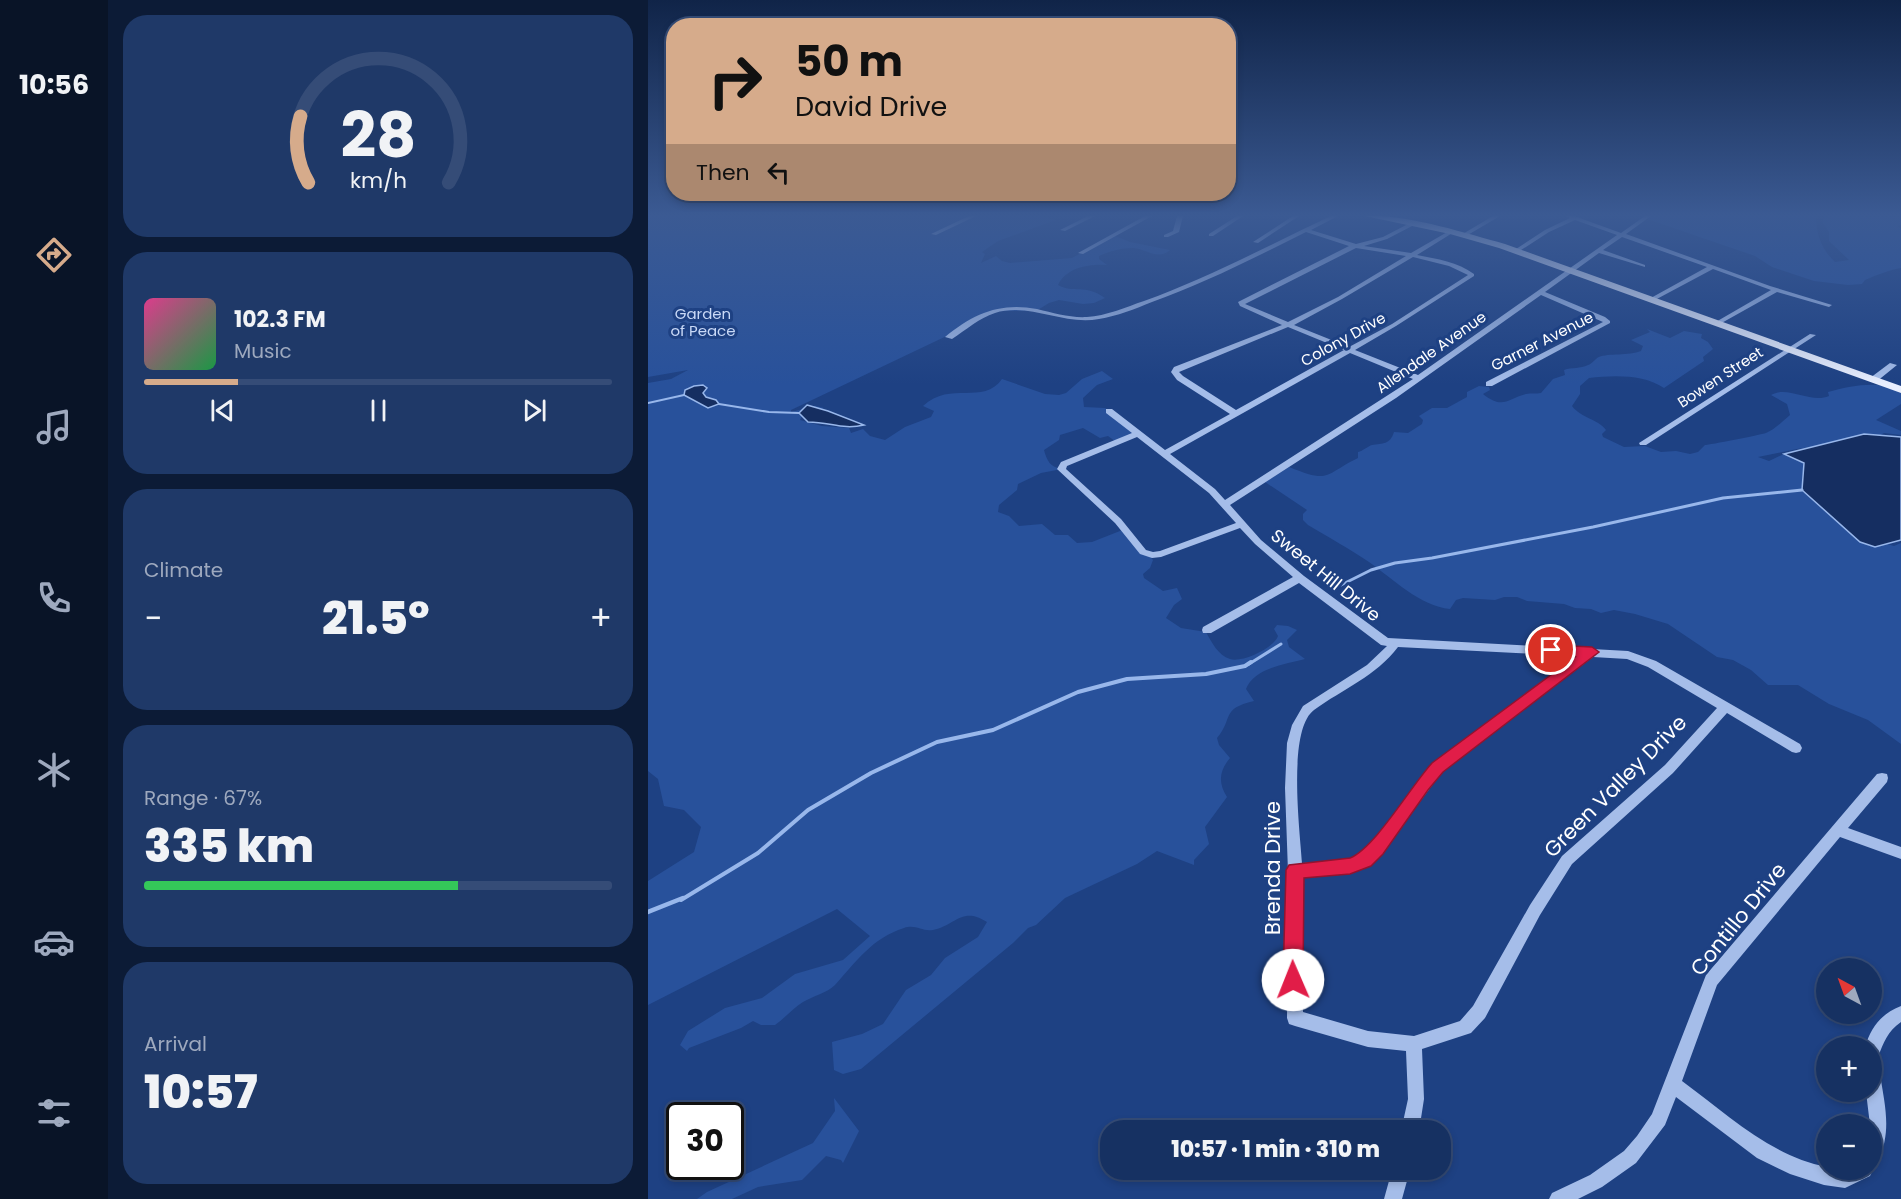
<!DOCTYPE html>
<html lang="en">
<head>
<meta charset="utf-8">
<style>
  body { margin:0; font-family:Poppins,sans-serif; background:#1f3968; color:#f1f3f6; height:100vh; display:flex; flex-direction:column; font-size:22px; white-space:nowrap }
  * { box-sizing:border-box; margin:0 }
  p { font-size:20px; color:#9ea9be }
  .icon { flex:none; width:33px; height:33px; fill:none; stroke:currentColor; stroke-width:2; stroke-linecap:round; stroke-linejoin:round }
  .map { position:relative; flex:1; overflow:hidden }
  .panel { display:flex; flex-direction:column; gap:15px; padding:15px; background:#0c1b36; width:540px }
  .panel>* { flex:none }
  .top-card { position:absolute; left:18px; top:18px; width:570px; height:183px; border-radius:24px; box-shadow:0 3px 9px #0003,0 0 0 2px #354c77; background:#d6ab8b; color:#111; overflow:hidden }
  .needle { width:39px; rotate:319deg }
  .controls { position:absolute; left:1168px; top:958px; display:grid; gap:12px }
  .controls a { display:grid; place-items:center; width:66px; height:66px; border-radius:50%; background:#163162; box-shadow:0 3px 9px #0003,0 0 0 2px #354c77; font-size:30px }
  .speed { position:absolute; left:18px; top:1102px; display:flex; gap:12px; font-size:30px; font-weight:700; text-align:center }
  .speed>* { display:grid; place-content:center; width:78px; height:78px; border-radius:50%; background:#163162; box-shadow:0 3px 9px #0003,0 0 0 2px #354c77; line-height:1 }
  .speed .limit { border:3px solid #111; border-radius:9px; background:#fff; color:#111 }
  .pin { position:absolute; display:grid; place-items:center; width:51px; height:51px; color:#fff; margin:-26px; border:3px solid #fff; border-radius:50%; box-shadow:0 2px 6px #0007 }
  .me { position:absolute; width:66px; margin:-33px; rotate:359deg; stroke-linejoin:round; filter:drop-shadow(0 0 4px #0008) }
  .turn { display:flex; align-items:center; gap:21px; height:126px; padding:0 30px; font-size:27px }
  .turn .icon { width:78px; height:78px; stroke-width:2.5 }
  .turn b { display:block; font-size:42px; line-height:51px }
  .then { display:flex; align-items:center; height:57px; padding:0 30px; background:#0003; gap:12px; font-size:22px }
  .big { font-size:45px; font-weight:800; line-height:1.1 }
  .panel .card { flex:1; display:flex; flex-direction:column; justify-content:center; gap:9px; min-width:0; padding:0 21px; border-radius:24px; background:#1f3968 }
  .panel .dial { align-items:center; gap:0 }
  .dial svg { height:156px; overflow:visible; fill:none; stroke:#354c77; stroke-width:7; stroke-linecap:round; text-anchor:middle }
  .dial text { fill:#f1f3f6; stroke:none }
  .song { display:flex; align-items:center; gap:18px }
  .cover { width:72px; height:72px; border-radius:9px; background:linear-gradient(135deg,hsl(330 70% 55%),hsl(140 70% 35%)) }
  .played { height:6px; border-radius:3px; background:linear-gradient(90deg,#d6ab8b 20%,#354c77 20%) }
  .keys { display:flex; justify-content:space-around; direction:ltr }
  .heat { display:flex; justify-content:space-between; align-items:center; font-size:33px; direction:ltr }
  .charge { height:9px; border-radius:4px; background:linear-gradient(90deg,#34c759 67%,#354c77 0) }
  .trip { position:absolute; left:452px; top:1120px; width:351px; height:60px; border-radius:24px; background:#163162; box-shadow:0 3px 9px #0003,0 0 0 2px #354c77; font-weight:800; line-height:60px; text-align:center }
  main { display:flex; flex:1; min-height:0 }
  .tab-bar { display:flex; flex-direction:column; width:108px; justify-content:space-around; align-items:center; background:#091427; color:#9ea9be }
  .tab-bar .icon { width:42px; height:42px }
  .tab-bar .selected { color:#d6ab8b }
  .tab-bar b { font-size:27px; color:#f1f3f6 }
  .map>svg:first-child { display:block }
  .green { fill:#28519b }
  .water { fill:#152e61; stroke:#98b7eb; stroke-width:1.5 }
  .lines { fill:none; stroke-linecap:round; stroke-linejoin:round }
  .stream-far3 { stroke:#98b7eb; stroke-width:2 }
  .stream-far2 { stroke:#98b7eb; stroke-width:3 }
  .stream-far1 { stroke:#98b7eb; stroke-width:4 }
  .stream { stroke:#98b7eb; stroke-width:4.5 }
  .minor { fill:#a5bde9; fill-rule:evenodd }
  .major { fill:#e8eefe; fill-rule:evenodd }
  .route { fill:#e11d48; stroke:#92132f; stroke-width:1.5 }
  .labels { text-anchor:middle; dominant-baseline:central; stroke-width:6; stroke-linejoin:round; paint-order:stroke }
  .far-park-label { font-size:15px; fill:#c9d9f7; stroke:#1e4183 }
  .far-street-label { font-size:15px; fill:#fff; stroke:#1e4183 }
  .street-label { font-size:18px; fill:#fff; stroke:#1e4183 }
  .near-street-label { font-size:21px; fill:#fff; stroke:#1e4183 }
</style>
</head>
<body>
<main>
<nav class="tab-bar">
<b>10:56</b>
<svg class="icon selected" aria-label="directions" viewBox="0 0 24 24"><path d="M12 3l9 9-9 9-9-9zM9 14v-3h6M13 9l2 2-2 2"/></svg>
<svg class="icon" aria-label="music" viewBox="0 0 24 24"><path d="M9 18V5l10-2v13"/><circle cx="6" cy="18" r="3"/><circle cx="16" cy="16" r="3"/></svg>
<svg class="icon" aria-label="phone" viewBox="0 0 24 24"><path d="M5 4h4l2 5-3 2q2 4 5 5l2-3 5 2v4C11 20 4 13 5 4z"/></svg>
<svg class="icon" aria-label="climate" viewBox="0 0 24 24"><path d="M12 3v18M4 7l16 10M4 17L20 7"/></svg>
<svg class="icon" aria-label="car" viewBox="0 0 24 24"><path d="M5 17H2v-5l4-1 3-4h7l3 4 3 1v5h-3M9 17h6M6 11h13"/><circle cx="7" cy="17" r="2"/><circle cx="17" cy="17" r="2"/></svg>
<svg class="icon" aria-label="filters" viewBox="0 0 24 24"><path d="M4 7h16M4 17h16"/><circle cx="9" cy="7" r="2"/><circle cx="15" cy="17" r="2"/></svg>
</nav>
<section class="panel">
<div class="card dial"><svg viewBox="0 0 100 80">
<path d="M14 69A42 42 0 1 1 86 69"/>
<path d="M14 69A42 42 0 0 1 10 35" stroke="#d6ab8b"/>
<text x="50" y="56" font-size="32" font-weight="700">28</text>
<text x="50" y="72" font-size="11">km/h</text>
</svg></div>
<div class="card">
<div class="song"><i class="cover"></i><div><b>102.3 FM</b><p>Music</p></div></div>
<div class="played"></div>
<div class="keys"><svg class="icon" aria-label="previous" viewBox="0 0 24 24"><path d="M18 5L8 12l10 7zM5 5v14"/></svg><svg class="icon" aria-label="pause" viewBox="0 0 24 24"><path d="M8 5v14M16 5v14"/></svg><svg class="icon" aria-label="next" viewBox="0 0 24 24"><path d="M6 5l10 7-10 7zM19 5v14"/></svg></div>
</div>
<div class="card"><p>Climate</p>
<div class="heat"><a>−</a><b class="big">21.5°</b><a>+</a></div>
</div>
<div class="card"><p>Range · 67%</p><b class="big">335 km</b><div class="charge"></div></div>
<div class="card"><p>Arrival</p><b class="big">10:57</b></div>
</section>
<div class="map">
<svg width="1253" height="1199" viewBox="0 0 1253 1199">
  <rect width="100%" height="100%" fill="#1e4183"/>
  <!-- green -->
  <path class="green" d="M0 216H393L408 220 350 241 334 252 337 254 333 263 348 256 354 261 362 263 424 258 465 235 482 242 522 250C510 261 499 249 485 248 473 248 462 251 451 256V259L459 265C441 264 419 267 410 285 426 294 436 283 457 298L446 303 435 304 411 300 401 303 388 311H351L337 316 314 331 307 332 143 410V412L167 406 176 408 154 416 152 420 174 426 201 428 203 433 215 429 222 436 237 440 257 427 283 417 286 411 275 406C303 380 335 406 354 379L397 394 411 395 418 393 434 379 454 371 465 379 449 385 435 398 436 407 457 408 492 435 471 444 460 436 452 438 435 428 412 435 411 440 396 450C399 461 402 467 414 469L393 473 370 484 369 490 351 505 350 512 361 516 371 526 394 524 407 535H420L429 543 444 542 477 529 505 560 502 568 495 574 496 578 515 591 529 588 534 599 526 605 518 618 533 628 558 632C564 643 570 655 582 659 594 663 626 648 630 636L626 629 629 625 640 626 649 630 639 640 641 647 657 659C638 664 606 668 598 689L606 701C572 709 586 718 569 738L571 745 582 758C571 771 570 783 579 797L557 827 561 844 546 860V865L509 851 489 864 417 898 388 925 380 928 365 943 213 1069 195 1074 186 1070 184 1042 214 1034 235 1024 258 990 283 975 297 958 330 937 339 922C314 906 308 925 285 930 274 932 268 924 256 928 224 938 208 962 187 985 179 993 165 996 155 1002 145 1008 137 1018 127 1025H113L105 1021 93 1028 41 1048 39 1051 32 1045 40 1031 77 1008 114 998 147 974 195 960 222 936 189 909 0 1005V881L46 852 53 827 36 810 16 806 10 779 0 771V383L23 379 40 370 0 377Z
    M1004 216H1168C1168 234 1174 250 1187 262L1201 260 1181 241V232L1174 221 1178 216 1253 217V225L1250 226 1253 229V268C1244 269 1226 276 1217 280L1214 284 1200 285 1166 281 1124 267 1107 256 999 219Z
    M999 329 1022 338 1036 331 1054 334 1053 338 1060 342 1065 349 1055 357 1056 361 1016 388C996 374 965 375 941 378L932 386V394L924 406C933 418 950 419 958 430L954 434 955 437 976 447 997 446 1013 452 1028 451 1042 454 1050 452 1057 445C1061 445 1112 435 1118 433 1126 430 1135 421 1142 415L1139 404 1123 395C1140 385 1162 404 1181 396L1180 392C1207 385 1227 381 1253 390V404L1228 420 1253 431V435L1236 433 1227 438 1149 449 1110 457 1121 461 1136 454 1156 463 1154 480 1229 541 1246 546 1253 543V744L1220 720 1181 704 1150 685H1120L1103 670 1085 660 1069 657 1020 624 987 614 966 610 953 613 943 609 927 608 916 604 879 601 869 597H856L847 600 815 598 808 600 802 609C772 606 745 579 721 562 702 549 680 537 660 525L655 520V514L659 510 617 482 641 467C683 484 675 475 710 458V452C715 451 720 446 724 445 735 443 742 445 746 432L760 433 774 424 775 420 771 416 784 408H799L819 397V392L831 386 841 387 842 390 835 394C855 410 859 399 878 394 883 393 888 394 893 393L905 379 917 375 916 370C924 367 932 369 940 365 944 364 948 358 951 357 960 353 981 356 993 351L995 346 983 340 1002 332Z
    M186 1098 211 1131 195 1163 193 1160 178 1156 154 1180 110 1187 84 1199H49L59 1192 165 1143 187 1111Z"/>
  <!-- water -->
  <path class="water" d="M55 385 59 388 55 393 58 397 68 400 71 404 60 408 36 395 37 390 46 386Z
    M159 405 180 411 216 425C194 430 183 422 160 422L151 413Z
    M1216 434 1253 437V540L1227 547 1212 542 1154 490 1156 463 1136 454Z"/>
  <g class="lines">
    <!-- stream-far3 -->
    <path class="stream-far3" d="M0 403 36 395
      M71 404 121 412 151 413"/>
    <!-- stream-far2 -->
    <path class="stream-far2" d="M689 587 723 570 747 563 784 558 945 527 1075 498 1154 490
      M601 664 633 644"/>
    <!-- stream-far1 -->
    <path class="stream-far1" d="M33 900 110 853 160 810 223 773 289 742 345 730 430 692 479 679 558 674 597 666 603 662"/>
    <!-- stream -->
    <path class="stream" d="M0 912 35 898"/>
    <!-- minor -->
    <path class="minor" d="M321 216H328L288 235 283 234Z
      M440 216H447L417 231 412 230Z
      M497 216H504L435 254 430 253Z
      M529 216H535L531 232 520 237H516V235L525 231Z
      M589 216H595L565 236H561V234Z
      M645 216H651L610 243 605 242Z
      M683 216H690L663 230 708 244 735 237 762 223H766V225L739 239 716 246 763 253 801 231 806 232 769 255C789 259 810 262 826 274V276L748 326 707 350 770 375 969 235 927 220 901 232 870 252 865 251 897 230 922 218 918 216H926L973 233 997 216H1003L978 234 1122 286 1184 305 1181 307 1129 292 1070 325H1066V323L1123 290 1065 269 1005 301H1001V299L1059 267 974 237 955 250 997 265V267L951 253 897 292 957 317 962 321V323L844 386H838V382L955 322 893 295 748 398 582 505 613 540 656 576 740 638 980 651 1008 661 1152 744 1154 748 1152 752 1148 753 1144 752 1079 713 1025 773 924 864 892 915 837 1018 823 1033 774 1049 776 1099 771 1131H753L760 1099 758 1051 720 1047 647 1026 641 1024 639 1018 640 872 637 788 639 743 644 725 655 706 719 665 739 646 733 645 651 583 563 633H555L554 630 555 627 645 577 607 544 592 528 513 557 504 558 492 554 467 523 409 469 413 462 484 433 458 413V409H464L517 450 582 414 529 380 523 372 526 367 634 325 592 306 590 302 701 246 658 232C608 257 557 283 504 302 487 309 469 316 451 319 416 326 381 302 347 313 331 318 318 330 304 339L297 337C326 313 353 302 389 309 406 313 422 318 439 317 458 316 478 307 496 301 560 278 621 245 683 216ZM708 248 758 256 690 297 640 322 597 304ZM765 257 801 266 820 275 744 324 701 347 646 325 694 299ZM640 327 696 350 588 410 535 376 531 372ZM702 353 765 379 577 500 567 489 522 454ZM489 437 561 493 588 523 512 551 505 552 498 550 473 519 418 469 419 466ZM750 647 930 656 786 764 727 841 710 857 690 862 654 863C652 831 639 730 666 710 695 689 728 676 750 647ZM945 657 979 659 1000 667 1069 708 1017 765 914 856 882 905 825 1006 812 1021 766 1036 720 1031 655 1012 654 876 690 874 720 865 736 850 794 772Z
      M845 216H852L818 236 813 235Z
      M1162 334 1168 335 998 445H992L991 443Z
      M1242 363 1249 365 1228 382H1222V378Z
      M1234 773 1239 774 1240 778 1239 782 1200 828 1253 847V859L1192 837 1069 985 1034 1081C1079 1114 1122 1156 1179 1167V1170H1224V1168L1225 1170 1222 1176 1197 1188 1176 1185 1142 1174 1109 1158 1028 1097 1017 1125 988 1163 954 1187 930 1199H901L904 1193 942 1175 976 1151 989 1136 1004 1114 1058 975 1229 774Z
      M1253 1006V1022C1239 1032 1236 1042 1230 1057L1224 1059V1047H1217C1223 1027 1233 1014 1253 1006Z
      M1224 1066 1230 1068 1232 1074C1237 1107 1244 1130 1230 1162L1224 1165V1125H1222L1218 1092H1224Z
      M744 1170H762L754 1199H736Z"/>
    <!-- major -->
    <path class="major" d="M717 216C759 214 816 233 857 244L1253 386V393L851 248 802 234Z"/>
  </g>
  <!-- sky -->
  <linearGradient id="sky" x2="0" y2="1"><stop stop-color="#102448"/><stop offset="0.56" stop-color="#3b5a93"/><stop offset="1" stop-color="#3b5a93" stop-opacity="0"/></linearGradient>
  <rect width="1253" height="384" fill="url(#sky)"/>
  <!-- route -->
  <path class="route" d="M903 645 944 647 951 652 795 772 780 790 735 854 723 866 702 874 656 878 655 980 653 987 645 990 638 987 635 980 638 870 641 865 702 858C727 848 763 786 784 763L927 657 898 654 895 650 898 647Z"/>
  <g class="labels">
    <!-- far-park labels -->
    <g class="far-park-label">
      <text x="55" y="313">Garden<tspan x="55" dy="17">of Peace</tspan></text>
    </g>
    <!-- far-street labels -->
    <g class="far-street-label">
      <text transform="translate(695 339) rotate(-29)">Colony Drive</text>
      <text transform="translate(894 341) rotate(-27)">Garner Avenue</text>
      <text transform="translate(783 352) rotate(-35)">Allendale Avenue</text>
      <text transform="translate(1072 377) rotate(-33)">Bowen Street</text>
    </g>
    <!-- street labels -->
    <g class="street-label">
      <text transform="translate(678 575) rotate(39)">Sweet Hill Drive</text>
    </g>
    <!-- near-street labels -->
    <g class="near-street-label">
      <text transform="translate(967 786) rotate(-45)">Green Valley Drive</text>
      <text transform="translate(624 868) rotate(-90)">Brenda Drive</text>
      <text transform="translate(1090 919) rotate(-51)">Contillo Drive</text>
    </g>
  </g>
</svg>
<div class="controls">
<a><svg class="needle" viewBox="-14 -14 28 28"><path d="M0-13l5 13h-10z" fill="#e53935"/><path d="M0 13l5-13h-10z" fill="#9ea9be"/></svg></a>
<a>+</a>
<a>−</a>
</div>
<div class="speed"><div class="limit">30</div></div>
<div class="pin" style="left:903px;top:650px;background:#d93025"><svg class="icon" aria-label="arrive" viewBox="0 0 24 24"><path d="M6 21V4h12l-3 4 3 4H6"/></svg></div>
<svg class="me" style="left:645px;top:980px" viewBox="-20 -20 40 40"><circle r="19" fill="#fff"/><path d="M0-13L10 11 0 6-10 11z" fill="#e11d48"/></svg>
<div class="trip">10:57 · 1 min · 310 m</div>
<div class="top-card">
<div class="turn"><svg class="icon" aria-label="right" viewBox="0 0 24 24"><path d="M7 20v-9h11M14 6l5 5-5 5"/></svg><div><b>50 m</b>David Drive</div></div>
<div class="then">Then<svg class="icon" aria-label="left" viewBox="0 0 24 24"><path d="M17 20v-9H6M10 6l-5 5 5 5"/></svg></div>
</div>
</div>
</main>
</body>
</html>
